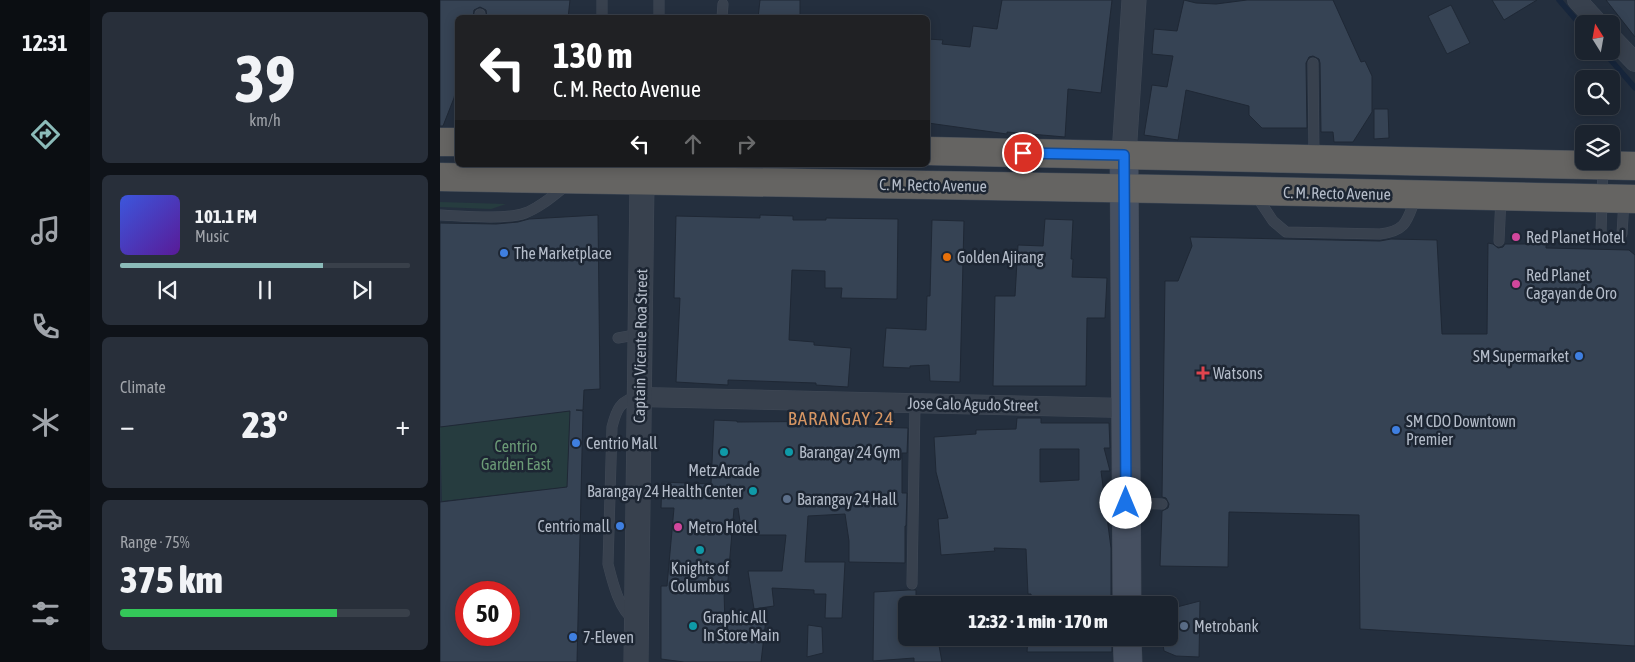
<!DOCTYPE html>
<html lang="en">
<head>
<meta charset="utf-8">
<style>
  body { margin:0; font-family:"Asap Condensed",sans-serif; background:#282f3a; color:#f1f3f6; height:100vh; display:flex; flex-direction:column; font-size:19px; white-space:nowrap }
  * { box-sizing:border-box; margin:0 }
  p { font-size:16px; color:#a0a4aa }
  .icon { flex:none; width:28px; height:28px; fill:none; stroke:currentColor; stroke-width:2; stroke-linecap:round; stroke-linejoin:round }
  .map { position:relative; flex:1; overflow:hidden }
  .drawer { display:flex; flex-direction:column; gap:12px; padding:12px; background:#0f1319; width:350px }
  .drawer>* { flex:none }
  .top-card { position:absolute; left:15px; top:15px; width:475px; height:152px; border-radius:8px; box-shadow:0 2px 12px #0003,0 0 0 1px #39404a; background:#202124; color:#fff; overflow:hidden }
  .needle { width:32px; rotate:349deg }
  .tools { position:absolute; left:1135px; top:15px; display:grid; gap:10px }
  .tools a { display:grid; place-items:center; width:45px; height:45px; border-radius:8px; background:#1b232e; box-shadow:0 2px 12px #0003,0 0 0 1px #39404a; font-size:25px }
  .speed { position:absolute; left:15px; top:581px; display:flex; gap:10px; font-size:25px; font-weight:700; text-align:center }
  .speed>* { display:grid; place-content:center; width:65px; height:65px; border-radius:50%; background:#1b232e; box-shadow:0 2px 12px #0003,0 0 0 1px #39404a; line-height:1 }
  .speed .limit { border:8px solid #d22; background:#fff; color:#111 }
  .pin { position:absolute; display:grid; place-items:center; width:42px; height:42px; color:#fff; margin:-21px; border:2px solid #fff; border-radius:50%; box-shadow:0 1px 5px #0007 }
  .me { position:absolute; width:55px; margin:-28px; rotate:0deg; stroke-linejoin:round; filter:drop-shadow(0 0 4px #0008) }
  .turn { display:flex; align-items:center; gap:18px; height:105px; padding:0 15px; font-size:22px }
  .turn .icon { width:65px; height:65px; stroke-width:2.5 }
  .turn b { display:block; font-size:35px; line-height:42px }
  .lanes { display:flex; align-items:center; height:48px; padding:0 15px; background:#0003; justify-content:center; gap:25px; direction:ltr }
  .lanes .off { opacity:.35 }
  .big { font-size:38px; font-weight:800; line-height:1.1 }
  .drawer .widget { flex:1; display:flex; flex-direction:column; justify-content:center; gap:8px; min-width:0; padding:0 18px; border-radius:8px; background:#282f3a }
  .drawer .dial { align-items:center; gap:0 }
  .dial b { font-size:65px; line-height:1 }
  .song { display:flex; align-items:center; gap:15px }
  .cover { width:60px; height:60px; border-radius:8px; background:linear-gradient(135deg,hsl(230 70% 55%),hsl(270 70% 35%)) }
  .played { height:5px; border-radius:2px; background:linear-gradient(90deg,#8bbbb9 70%,#39404a 70%) }
  .keys { display:flex; justify-content:space-around; direction:ltr }
  .heat { display:flex; justify-content:space-between; align-items:center; font-size:28px; direction:ltr }
  .charge { height:8px; border-radius:4px; background:linear-gradient(90deg,#34c759 75%,#39404a 0) }
  .trip { position:absolute; left:458px; top:596px; width:280px; height:50px; border-radius:8px; background:#1b232e; box-shadow:0 2px 12px #0003,0 0 0 1px #39404a; font-weight:800; line-height:50px; text-align:center }
  main { display:flex; flex:1; min-height:0 }
  .dock { display:flex; flex-direction:column; width:90px; justify-content:space-around; align-items:center; background:#0b0e12; color:#a0a4aa }
  .dock .icon { width:35px; height:35px }
  .dock .active { color:#8bbbb9 }
  .dock b { font-size:22px; color:#f1f3f6 }
  .map>svg:first-child { display:block }
  .green { fill:#263c3f }
  .lines { fill:none; stroke-linecap:round; stroke-linejoin:round }
  .stream { stroke:#17263c; stroke-width:5.5 }
  .building { fill:#364354; stroke:#1f2835; fill-rule:evenodd }
  .service-casing { stroke:#414a57; stroke-width:11 }
  .minor-casing { stroke:#414a57; stroke-width:20 }
  .tertiary-casing { stroke:#414a57; stroke-width:25 }
  .secondary-casing { stroke:#414a57; stroke-width:29 }
  .trunk-casing { stroke:#434c59; stroke-width:29 }
  .service { stroke:#38414e; stroke-width:10 }
  .minor { stroke:#38414e; stroke-width:19 }
  .tertiary { stroke:#38414e; stroke-width:24 }
  .secondary { stroke:#465061; stroke-width:28 }
  .trunk { stroke:#656462; stroke-width:28 }
  .route-casing { stroke:#114b97; stroke-width:12 }
  .route { stroke:#1a73e8; stroke-width:9 }
  .hotel-dot { fill:#d1479c; stroke:#1d2633; stroke-width:2 }
  .shop-dot { fill:#3f7fe0; stroke:#1d2633; stroke-width:2 }
  .food-dot { fill:#e8710a; stroke:#1d2633; stroke-width:2 }
  .health-dot { fill:#e0444e; stroke:#1d2633; stroke-width:2 }
  .culture-dot { fill:#0f9aa8; stroke:#1d2633; stroke-width:2 }
  .service-dot { fill:#5c6f8a; stroke:#1d2633; stroke-width:2 }
  .labels { text-anchor:middle; dominant-baseline:central; stroke-width:5; stroke-linejoin:round; paint-order:stroke }
  .street-label { font-size:16px; fill:#b4bcc9; stroke:#1d2633 }
  .poi-label { font-size:16px; fill:#b4bcc9; stroke:#1d2633; text-anchor:start }
  .park-label { font-size:16px; fill:#6b9a76; stroke:#1d2633 }
  .quarter-label { font-size:19px; letter-spacing:1px; fill:#d59563; stroke:#1d2633 }
</style>
</head>
<body>
<main>
<nav class="dock">
<b>12:31</b>
<svg class="icon active" aria-label="directions" viewBox="0 0 24 24"><path d="M12 3l9 9-9 9-9-9zM9 14v-3h6M13 9l2 2-2 2"/></svg>
<svg class="icon" aria-label="music" viewBox="0 0 24 24"><path d="M9 18V5l10-2v13"/><circle cx="6" cy="18" r="3"/><circle cx="16" cy="16" r="3"/></svg>
<svg class="icon" aria-label="phone" viewBox="0 0 24 24"><path d="M5 4h4l2 5-3 2q2 4 5 5l2-3 5 2v4C11 20 4 13 5 4z"/></svg>
<svg class="icon" aria-label="climate" viewBox="0 0 24 24"><path d="M12 3v18M4 7l16 10M4 17L20 7"/></svg>
<svg class="icon" aria-label="car" viewBox="0 0 24 24"><path d="M5 17H2v-5l4-1 3-4h7l3 4 3 1v5h-3M9 17h6M6 11h13"/><circle cx="7" cy="17" r="2"/><circle cx="17" cy="17" r="2"/></svg>
<svg class="icon" aria-label="filters" viewBox="0 0 24 24"><path d="M4 7h16M4 17h16"/><circle cx="9" cy="7" r="2"/><circle cx="15" cy="17" r="2"/></svg>
</nav>
<section class="drawer">
<div class="widget dial"><b>39</b><p>km/h</p></div>
<div class="widget">
<div class="song"><i class="cover"></i><div><b>101.1 FM</b><p>Music</p></div></div>
<div class="played"></div>
<div class="keys"><svg class="icon" aria-label="previous" viewBox="0 0 24 24"><path d="M18 5L8 12l10 7zM5 5v14"/></svg><svg class="icon" aria-label="pause" viewBox="0 0 24 24"><path d="M8 5v14M16 5v14"/></svg><svg class="icon" aria-label="next" viewBox="0 0 24 24"><path d="M6 5l10 7-10 7zM19 5v14"/></svg></div>
</div>
<div class="widget"><p>Climate</p>
<div class="heat"><a>−</a><b class="big">23°</b><a>+</a></div>
</div>
<div class="widget"><p>Range · 75%</p><b class="big">375 km</b><div class="charge"></div></div>
</section>
<div class="map">
<svg width="1195" height="662" viewBox="0 0 1195 662">
  <rect width="100%" height="100%" fill="#242f3e"/>
  <!-- green -->
  <path class="green" d="M0 202 66 204 51 209 0 207Z
    M130 411 127 487 2 501 0 427Z"/>
  <g class="lines">
    <!-- stream -->
    <path class="stream" d="M1119 0 1144 29
      M1163 51 1195 88"/>
  </g>
  <!-- building -->
  <path class="building" d="M0 0H130L128 18H47L46 10 40 7 34 10 33 18H18V77L14 98 3 126H0Z
    M320 0H360V18H318Z
    M562 0H672L661 93 628 89 625 137 567 132V134L488 123V39L503 40 502 44 530 47 533 26 557 29Z
    M744 0 756 3 776 4 807 0H893L921 62 925 61 932 76V112L913 142H894L893 132H881L880 63 879 59 873 56 869 57 866 63 867 128H822L809 115V106L746 90 738 140 704 135 712 85 727 87 733 56 712 54 714 29 737 31Z
    M1052 0H1097L1064 20Z
    M1166 0H1195V37Z
    M1011 5 1030 43 1007 54 988 16Z
    M934 109H948L949 138 934 139Z
    M158 215 160 389 144 390 143 410H136L143 411 137 662H0V502L127 487 130 411 0 427V223L56 224 78 222 89 219ZM26 592H69V635H26Z
    M320 215 353 216V220H386V218L458 219 457 299 401 298 402 288H385V271L352 270 349 340 374 342V345L411 348 408 387 376 385V383L288 380V385L236 382 240 298H234L236 216 320 218Z
    M605 219 633 220 631 259H633L632 277 667 278 665 318H647L646 386H553L555 296H575L578 245 603 246Z
    M492 220 524 221 520 382 490 381 489 365 470 366V368L443 367 446 328 486 330 487 296H490Z
    M750 237 940 241 951 239 997 240 1002 334H1047L1048 243 1053 244 1058 248 1063 247 1065 244H1106V248L1189 250 1195 255V646L920 629 919 515 789 512 788 567 720 566 722 511 728 508 729 504 726 498 722 497 725 281H738L752 246Z
    M577 418H601V423H669L670 448H664L670 471H661L671 548V605H592L591 594H588L586 549 554 548 555 551 501 555 498 519 508 518 496 472 494 437 536 434V430L576 429ZM600 449H639V480L600 482Z
    M274 420 297 421V422L428 421V427L468 428 467 453H462V493H467L466 526H465V563L409 562V541L405 514 368 516 365 562H405L402 618H385L386 594H374V590L332 588 334 606 314 609 308 571H342L346 535H302L298 508 294 509 287 591H284L285 625 326 619 321 662H244L221 659V586H227L234 508H221L222 482 271 484Z
    M468 590H476V605H466V638H491L492 641 498 640 502 662H474V658L433 661 434 592Z
    M760 601 759 657 736 656 724 651 722 638H729V615L733 608Z
    M368 625 382 627 383 653 367 657Z
    M588 638H672V652H587Z"/>
  <g class="lines">
    <!-- service casing -->
    <g class="service-casing">
      <path id="service" d="M40 18V14
        M162 18V0
        M219 18V0
        M282 18 283 4
        M873 63 874 158
        M815 194 833 221 846 232 940 234C967 231 967 220 976 197
        M0 215C22 216 66 220 85 213 101 207 114 195 127 185
        M1161 233 1163 166
        M1182 234 1184 200
        M1059 241 1061 197
        M178 338 200 334
        M688 503 722 504
        M472 584 475 403
        M194 620C179 610 172 580 168 564L172 427C176 411 180 399 199 397"/>
    </g>
    <!-- minor casing -->
    <g class="minor-casing">
      <path id="minor" d="M1137 0 1159 24
        M1171 37 1195 62
        M200 397 686 408"/>
    </g>
    <!-- tertiary casing -->
    <g class="tertiary-casing">
      <path id="tertiary" d="M684 155 694 0
        M196 662 202 181"/>
    </g>
    <!-- secondary casing -->
    <g class="secondary-casing">
      <path id="secondary" d="M684 155 687 605
        M687 638 688 662"/>
    </g>
    <!-- trunk casing -->
    <g class="trunk-casing">
      <path id="trunk" d="M0 142H18
        M488 151 1195 166
        M0 177 721 189 1195 199"/>
    </g>
    <!-- service -->
    <use href="#service" class="service"/>
    <!-- minor -->
    <use href="#minor" class="minor"/>
    <!-- tertiary -->
    <use href="#tertiary" class="tertiary"/>
    <!-- secondary -->
    <use href="#secondary" class="secondary"/>
    <!-- trunk -->
    <use href="#trunk" class="trunk"/>
  </g>
  <g class="lines">
    <!-- route casing -->
    <g class="route-casing">
      <path id="route" d="M583 153 684 155 686 503"/>
    </g>
    <!-- route -->
    <use href="#route" class="route"/>
  </g>
  <!-- markers -->
  <g class="hotel-dot">
    <circle cx="1076" cy="237" r="5"/>
    <circle cx="1076" cy="284" r="5"/>
    <circle cx="238" cy="527" r="5"/>
  </g>
  <g class="shop-dot">
    <circle cx="64" cy="253" r="5"/>
    <circle cx="1139" cy="356" r="5"/>
    <circle cx="956" cy="430" r="5"/>
    <circle cx="136" cy="443" r="5"/>
    <circle cx="180" cy="526" r="5"/>
    <circle cx="133" cy="637" r="5"/>
  </g>
  <circle class="food-dot" cx="507" cy="257" r="5"/>
  <path class="health-dot" d="M760.5 365.5h5v5h5v5h-5v5h-5v-5h-5v-5h5z"/>
  <g class="culture-dot">
    <circle cx="284" cy="452" r="5"/>
    <circle cx="349" cy="452" r="5"/>
    <circle cx="313" cy="491" r="5"/>
    <circle cx="260" cy="550" r="5"/>
    <circle cx="253" cy="626" r="5"/>
  </g>
  <g class="service-dot">
    <circle cx="347" cy="499" r="5"/>
    <circle cx="744" cy="626" r="5"/>
  </g>
  <g class="labels">
    <!-- street labels -->
    <g class="street-label">
      <text transform="translate(493 185) rotate(1)">C. M. Recto Avenue</text>
      <text transform="translate(897 193) rotate(1)">C. M. Recto Avenue</text>
      <text transform="translate(200 346) rotate(-89)">Captain Vicente Roa Street</text>
      <text transform="translate(533 404) rotate(1)">Jose Calo Agudo Street</text>
    </g>
    <!-- poi labels -->
    <g class="poi-label">
      <text x="1086" y="237">Red Planet Hotel</text>
      <text x="74" y="253">The Marketplace</text>
      <text x="517" y="257">Golden Ajirang</text>
      <text x="1086" y="275">Red Planet<tspan x="1086" dy="18">Cagayan de Oro</tspan></text>
      <text x="1129" y="356" text-anchor="end">SM Supermarket</text>
      <text x="773" y="373">Watsons</text>
      <text x="966" y="421">SM CDO Downtown<tspan x="966" dy="18">Premier</tspan></text>
      <text x="146" y="443">Centrio Mall</text>
      <text x="359" y="452">Barangay 24 Gym</text>
      <text x="284" y="470" text-anchor="middle">Metz Arcade</text>
      <text x="303" y="491" text-anchor="end">Barangay 24 Health Center</text>
      <text x="357" y="499">Barangay 24 Hall</text>
      <text x="170" y="526" text-anchor="end">Centrio mall</text>
      <text x="248" y="527">Metro Hotel</text>
      <text x="260" y="568" text-anchor="middle">Knights of<tspan x="260" dy="18">Columbus</tspan></text>
      <text x="263" y="617">Graphic All<tspan x="263" dy="18">In Store Main</tspan></text>
      <text x="754" y="626">Metrobank</text>
      <text x="143" y="637">7-Eleven</text>
    </g>
    <!-- park labels -->
    <g class="park-label">
      <text x="76" y="446">Centrio<tspan x="76" dy="18">Garden East</tspan></text>
    </g>
    <!-- quarter labels -->
    <g class="quarter-label">
      <text x="401" y="418">BARANGAY 24</text>
    </g>
  </g>
</svg>
<div class="tools">
<a><svg class="needle" viewBox="-14 -14 28 28"><path d="M0-13l5 13h-10z" fill="#e53935"/><path d="M0 13l5-13h-10z" fill="#a0a4aa"/></svg></a>
<a><svg class="icon" aria-label="search" viewBox="0 0 24 24"><circle cx="10" cy="10" r="6"/><path d="M15 15l6 6"/></svg></a>
<a><svg class="icon" aria-label="layers" viewBox="0 0 24 24"><path d="M12 4l9 5-9 5-9-5zM3 14l9 5 9-5"/></svg></a>
</div>
<div class="speed"><div class="limit">50</div></div>
<div class="pin" style="left:583px;top:153px;background:#d93025"><svg class="icon" aria-label="arrive" viewBox="0 0 24 24"><path d="M6 21V4h12l-3 4 3 4H6"/></svg></div>
<svg class="me" style="left:686px;top:503px" viewBox="-20 -20 40 40"><circle r="19" fill="#fff"/><path d="M0-13L10 11 0 6-10 11z" fill="#1a73e8"/></svg>
<div class="trip">12:32 · 1 min · 170 m</div>
<div class="top-card">
<div class="turn"><svg class="icon" aria-label="left" viewBox="0 0 24 24"><path d="M17 20v-9H6M10 6l-5 5 5 5"/></svg><div><b>130 m</b>C. M. Recto Avenue</div></div>
<div class="lanes"><svg class="icon" aria-label="left" viewBox="0 0 24 24"><path d="M17 20v-9H6M10 6l-5 5 5 5"/></svg><svg class="icon off" aria-label="ahead" viewBox="0 0 24 24"><path d="M12 20V5M6 11l6-6 6 6"/></svg><svg class="icon off" aria-label="right" viewBox="0 0 24 24"><path d="M7 20v-9h11M14 6l5 5-5 5"/></svg></div>
</div>
</div>
</main>
</body>
</html>
